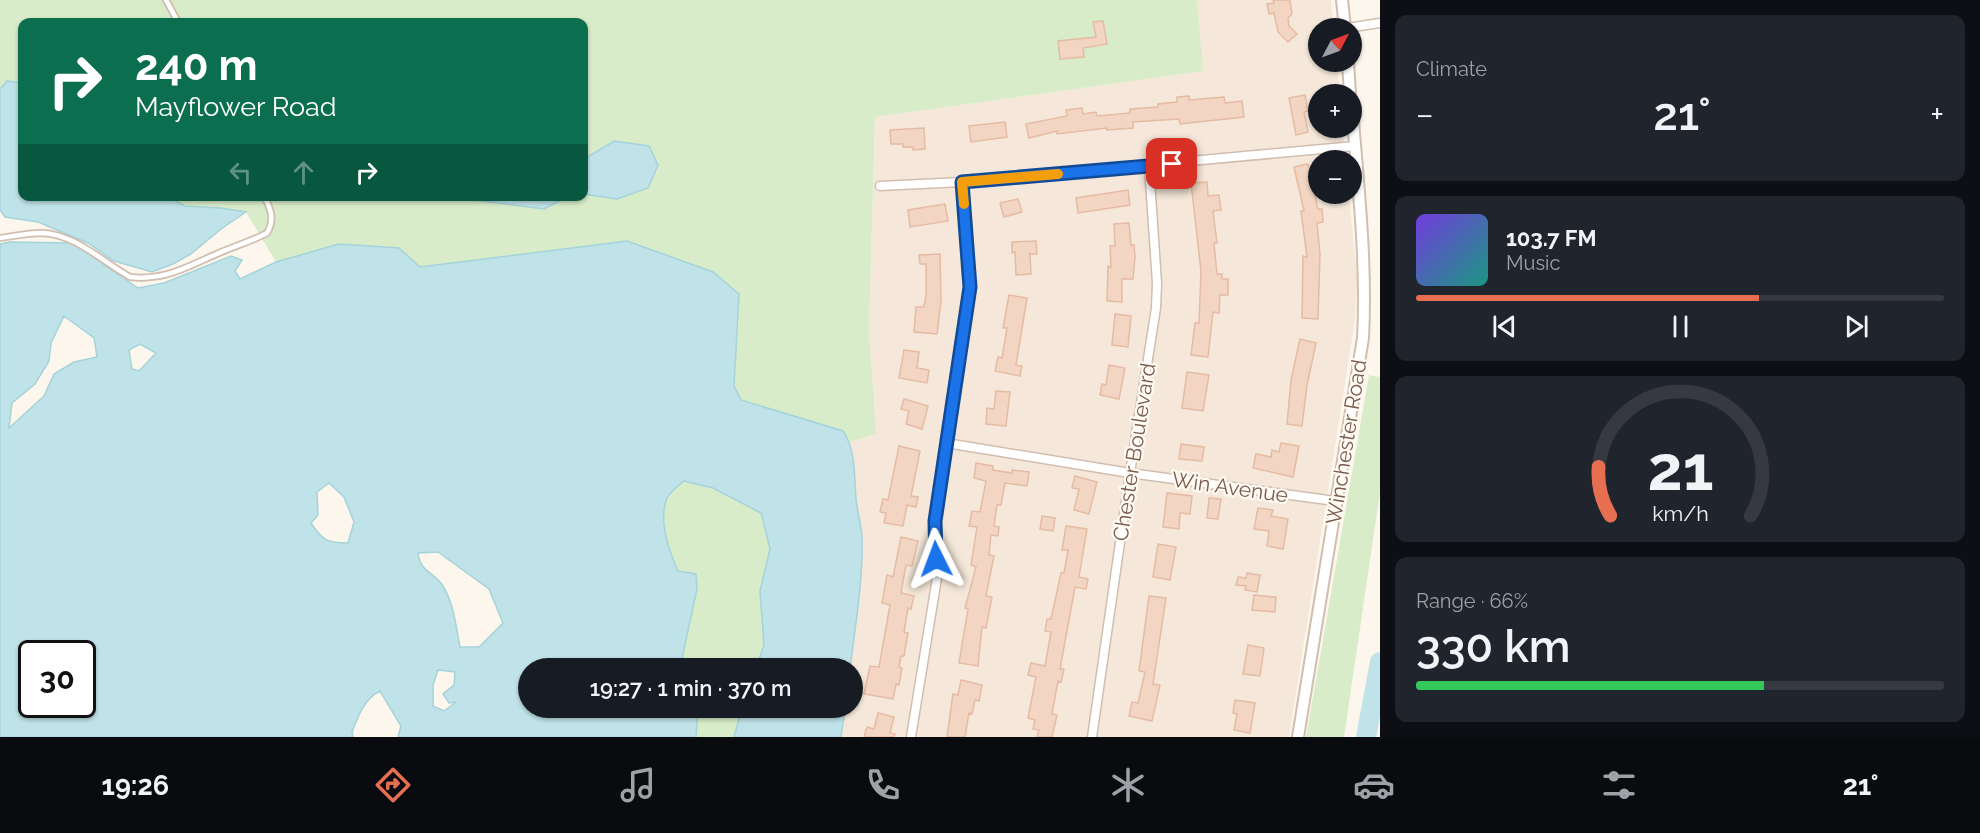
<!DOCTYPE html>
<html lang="en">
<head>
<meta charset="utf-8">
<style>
  body { margin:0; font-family:Raleway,sans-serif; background:#20242c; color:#f1f3f6; height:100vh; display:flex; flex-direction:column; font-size:22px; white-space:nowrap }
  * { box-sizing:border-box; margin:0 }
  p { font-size:20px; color:#9ea1a6 }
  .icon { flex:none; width:33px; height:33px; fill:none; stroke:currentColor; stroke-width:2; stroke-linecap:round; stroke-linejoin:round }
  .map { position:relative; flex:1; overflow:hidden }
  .sheet { display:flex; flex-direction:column; gap:15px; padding:15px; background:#0d0f14; width:600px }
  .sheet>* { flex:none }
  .guide { position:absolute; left:18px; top:18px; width:570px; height:183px; border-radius:12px; box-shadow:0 2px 4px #0004; background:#0b6e4f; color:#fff; overflow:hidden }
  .needle { width:39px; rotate:49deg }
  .fabs { position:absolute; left:1308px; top:18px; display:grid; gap:12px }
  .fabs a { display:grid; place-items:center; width:54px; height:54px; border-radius:50%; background:#171b24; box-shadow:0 2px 4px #0004; font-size:30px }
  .speed { position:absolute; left:18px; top:640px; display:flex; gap:12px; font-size:30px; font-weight:700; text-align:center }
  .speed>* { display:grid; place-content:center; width:78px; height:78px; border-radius:50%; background:#171b24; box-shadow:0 2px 4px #0004; line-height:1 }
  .speed .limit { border:3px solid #111; border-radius:9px; background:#fff; color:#111 }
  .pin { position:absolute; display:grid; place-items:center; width:51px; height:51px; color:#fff; margin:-26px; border-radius:12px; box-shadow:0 3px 9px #0006 }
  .me { position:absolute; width:66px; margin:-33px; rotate:357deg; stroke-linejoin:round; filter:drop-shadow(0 0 4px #0008) }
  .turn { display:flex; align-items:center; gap:21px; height:126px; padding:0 18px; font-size:27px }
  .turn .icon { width:78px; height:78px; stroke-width:2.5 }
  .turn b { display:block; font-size:42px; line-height:51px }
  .lanes { display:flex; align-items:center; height:57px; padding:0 18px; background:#0003; justify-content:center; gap:30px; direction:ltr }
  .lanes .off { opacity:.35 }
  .big { font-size:45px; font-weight:600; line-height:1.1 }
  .sheet .widget { flex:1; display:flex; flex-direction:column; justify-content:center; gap:9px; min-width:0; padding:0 21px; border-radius:12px; background:#20242c }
  .sheet .dial { align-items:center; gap:0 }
  .dial svg { height:156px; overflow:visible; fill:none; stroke:#363941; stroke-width:7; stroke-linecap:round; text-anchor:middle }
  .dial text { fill:#f1f3f6; stroke:none }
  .song { display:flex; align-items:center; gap:18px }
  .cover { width:72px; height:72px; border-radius:9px; background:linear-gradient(135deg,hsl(260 70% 55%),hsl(170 70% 35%)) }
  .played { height:6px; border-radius:3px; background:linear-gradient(90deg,#e76f51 65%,#363941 65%) }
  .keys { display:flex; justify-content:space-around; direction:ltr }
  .heat { display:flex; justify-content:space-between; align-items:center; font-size:33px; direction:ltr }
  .charge { height:9px; border-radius:4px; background:linear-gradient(90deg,#34c759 66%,#363941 0) }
  .trip { position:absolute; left:518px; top:658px; width:345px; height:60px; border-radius:30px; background:#171b24; box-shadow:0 2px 4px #0004; font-weight:600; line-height:60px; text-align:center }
  .dock { display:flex; height:96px; justify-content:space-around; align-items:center; background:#090b0e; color:#9ea1a6 }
  .dock .icon { width:42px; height:42px }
  .dock .on { color:#e76f51 }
  .dock b { font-size:27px; color:#f1f3f6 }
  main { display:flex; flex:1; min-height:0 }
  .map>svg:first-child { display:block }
  .residential { fill:#f5e8da }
  .green { fill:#d8ecc9 }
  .water { fill:#bfe3e8; stroke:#a5d3da; stroke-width:1.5; fill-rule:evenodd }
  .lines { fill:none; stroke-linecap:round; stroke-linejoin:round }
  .river { stroke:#bfe3e8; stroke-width:20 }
  .building { fill:#f3d5c3; stroke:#e6bba3; stroke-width:1.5 }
  .service-casing { stroke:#d1beb0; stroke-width:8 }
  .minor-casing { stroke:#d1beb0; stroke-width:11 }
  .tertiary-casing { stroke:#d1beb0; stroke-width:14 }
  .service { stroke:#fff; stroke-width:4.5 }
  .minor { stroke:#fff; stroke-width:8 }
  .tertiary { stroke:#fff; stroke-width:10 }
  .route-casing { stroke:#114b97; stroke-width:15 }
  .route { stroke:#1a73e8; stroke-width:10 }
  .slow { stroke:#f59e0b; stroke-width:10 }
  .labels { text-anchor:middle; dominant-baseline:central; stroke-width:4.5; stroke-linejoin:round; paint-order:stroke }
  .street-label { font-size:21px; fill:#7a5c4d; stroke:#fffaf3 }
</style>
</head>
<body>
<main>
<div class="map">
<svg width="1380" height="737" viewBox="0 0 1380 737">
  <rect width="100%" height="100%" fill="#fdf6ec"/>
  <!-- residential -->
  <path class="residential" d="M1197 0H1331L1334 28H1318V62H1337L1340 94H1318V128H1343L1346 160H1318V194H1349L1357 276 1355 320 1289 737H841L845 708H852V669H850L862 570 854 463 850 442 875 434 869 331 875 117 1202 71Z"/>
  <!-- green -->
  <path class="green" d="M0 0H1197L1203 71 875 117 869 331 876 434 850 442 843 431 741 400 734 386 739 294 713 272 627 241 420 267 399 248 339 244 276 262 246 212 221 208 185 206 168 197 451 196 544 209 567 197 584 196V194L617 199 647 188 658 165 614 141 585 158 584 155V129L589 119 584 114V22H22V83L7 81 0 89Z
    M1369 375 1380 377V492L1344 737H1306Z
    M684 481 713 488 760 513 770 549 760 591 764 645 756 669H685L681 663 697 589 696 575 678 571C668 550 657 521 667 498 670 492 679 485 684 481Z
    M698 708H742L734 737H696Z"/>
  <!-- water -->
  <path class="water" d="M7 81 22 83V196L168 197 185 206 221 208 246 212 221 229 191 254 173 264 152 272 114 261 88 243 38 222 5 217 0 210V89Z
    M614 141 649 146 658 165 648 188 617 199 584 194V155L586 158Z
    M451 197H567L544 209Z
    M627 241 713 272 739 294 734 386 741 400 843 431C856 450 854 475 856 498 857 512 862 526 862 539 863 583 855 626 850 669H756L764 645 760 591 770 549 761 513 713 488 684 481C679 485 670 492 667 498 658 520 669 551 678 571L696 574 697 589 681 663 685 669H528V708H698L696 737H398L401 726 380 691C365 698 358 716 352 732L353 737H0V244L10 242 73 243 138 288 164 283 231 256 242 260 235 271 240 279 276 262 339 244 399 248 420 267ZM64 316 94 338 97 357 74 362 54 374 44 396 9 428 12 403 35 384 49 361 51 343ZM140 344 156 353 139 371 132 369 129 350ZM329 483 344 497 354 522 348 543C327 543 322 540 311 523L318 515 317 492ZM438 552 489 589 503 623 479 647H460C456 627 454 604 443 586 434 572 420 572 418 553ZM32 654H82V705H32ZM438 670 455 672 454 685 443 694 449 703 456 702 444 711 433 706V685Z
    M742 708H845L841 737H734Z"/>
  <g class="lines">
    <!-- river -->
    <path class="river" d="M1366 737 1380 662"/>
  </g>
  <!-- building -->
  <path class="building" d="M1273 0H1290L1292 14 1288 18 1289 26 1297 34 1288 42 1278 32 1274 13 1269 14 1267 4 1274 3Z
    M1103 21 1107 44 1083 48 1084 57 1060 59 1058 41 1096 37 1093 22Z
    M1305 95 1308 111 1304 112 1308 132 1296 135 1289 98Z
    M1189 96V100L1224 97 1225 103 1242 101 1244 117 1180 124 1179 119 1133 122V128L1107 130V128L1057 134V131L1029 138 1026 124 1067 116 1066 110 1082 108 1083 114 1096 112 1097 116 1130 113V109L1158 107V104L1177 102V97Z
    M1005 122 1007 137 971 142 969 126Z
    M924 128 925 149 913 150V147H903V144H891L890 130Z
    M1308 164 1318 209H1322L1323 222 1317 223 1320 254 1318 319 1302 318 1303 256 1307 257 1301 211H1304L1294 167Z
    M1207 182 1208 196 1219 195 1221 210 1213 211 1217 243H1214L1217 274H1222V279H1228V295H1220L1219 313 1213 312 1208 357 1191 355 1195 323H1199L1201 271 1191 183Z
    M1128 190 1130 205 1078 213 1076 198Z
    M1018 199 1022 212 1004 217 1000 203Z
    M945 204 948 221 910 227 908 210Z
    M1129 223 1131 245H1134L1135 257 1133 279H1122V302L1107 301 1108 266 1111 267 1110 246H1115L1114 224Z
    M1036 241 1037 254H1030L1031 274 1016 275 1015 252 1012 253V242Z
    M940 254 941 301 937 334 914 332 916 307H924L926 295V264H920L919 255Z
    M1009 295 1027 298 1016 365 1022 366 1020 376 995 371 998 357 1002 358 1007 328H1003Z
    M1115 314 1131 316 1128 347 1112 345Z
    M1300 339 1316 343 1307 385 1302 426 1287 424 1291 380Z
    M904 350 919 352 917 368 929 370 927 383 899 378Z
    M1109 365 1125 368 1119 399 1100 395 1102 384 1106 385Z
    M1187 372 1209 375 1203 411 1182 408Z
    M996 391 1010 392 1006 426 986 424 987 408 994 409Z
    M904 399 928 406 922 429 906 424 909 411 901 409Z
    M1281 443 1299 446 1293 477 1253 468 1256 454 1271 457 1272 450 1279 452Z
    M1181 444 1204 447 1202 461 1179 459Z
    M899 446 920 451 911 496 918 497 916 507 907 505 903 526 884 523 886 513 880 512 883 499 888 500Z
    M976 463 993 466V470L1012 473V470L1029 472 1027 486 1005 483 1001 505H997L994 526 999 527 998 536 991 535 989 555 994 556 986 596 992 597 986 628 982 627 978 666 959 663 968 609 965 608 976 567 971 565 977 527 969 526 972 511 980 512 986 481 974 478Z
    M1075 476 1097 482 1089 514 1074 510 1079 489 1072 488Z
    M1167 493 1192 496 1190 514 1180 513 1179 529 1163 527Z
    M1209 498 1221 499 1218 519 1207 518Z
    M1258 508 1273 510 1271 516 1288 519 1283 549 1267 546 1269 531 1254 529Z
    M1042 516 1055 518 1053 531 1040 529Z
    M1066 526 1087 529 1079 577 1088 579 1086 589 1075 587 1060 669H1064L1061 682 1058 681 1052 714 1057 715 1052 737H1037L1039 730 1033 729 1035 720 1028 718 1036 677 1028 675 1031 663 1045 666 1051 632 1045 631 1047 619H1051L1061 573H1064L1068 550H1062Z
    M901 537 918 541 912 566 906 565 901 593 914 596 911 609 908 608 904 632 908 633 904 656H901L899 667 902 668 899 685 896 684 893 699 864 694 870 666 879 667 890 605 882 603 887 575 893 577Z
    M1158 544 1176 547 1170 580 1153 577Z
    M1247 573 1260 575 1257 592 1245 590 1246 586 1236 585 1238 577 1246 578Z
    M1254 595 1276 597 1275 612 1252 610Z
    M1149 596 1166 598 1153 684 1160 685 1152 721 1129 716 1132 702 1138 703 1145 672 1139 671Z
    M1248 645 1264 648 1260 676 1243 674Z
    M961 680 982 685 979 701 975 700 972 714 969 713 965 737H947L953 694 958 695Z
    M1235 700 1255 703 1250 733 1234 730 1237 714 1233 713Z
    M878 713 894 717 890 733 895 734 894 737H864L867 727 874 729Z"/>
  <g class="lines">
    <!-- service casing -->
    <g class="service-casing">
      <path id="service" d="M166 0 178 22
        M0 238C14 236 28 233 42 233 75 234 103 262 130 277 166 281 188 266 219 253 235 246 252 241 267 233 275 220 271 209 264 196"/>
    </g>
    <!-- minor casing -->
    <g class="minor-casing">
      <path id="minor" d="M1347 28 1380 23
        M880 186 962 182 1355 146
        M946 443 1130 473 1335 501
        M911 737 937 578 935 521 970 287 962 182
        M1092 737 1130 473 1156 308 1157 283 1149 166"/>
    </g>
    <!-- tertiary casing -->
    <g class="tertiary-casing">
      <path id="tertiary" d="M1342 0 1345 28
        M1348 62 1350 94
        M1298 737 1363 338C1367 261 1358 185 1352 108"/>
    </g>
    <!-- service -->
    <use href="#service" class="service"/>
    <!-- minor -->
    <use href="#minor" class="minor"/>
    <!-- tertiary -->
    <use href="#tertiary" class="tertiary"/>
  </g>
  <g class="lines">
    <!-- route casing -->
    <g class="route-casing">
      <path id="route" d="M936 559 935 521 970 287 962 182 1172 164"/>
    </g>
    <!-- route -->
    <use href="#route" class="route"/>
    <!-- slow -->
    <path class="slow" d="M964 204 962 182 1058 174"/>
  </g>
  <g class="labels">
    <!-- street labels -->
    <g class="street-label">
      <text transform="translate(1346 442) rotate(-81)">Winchester Road</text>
      <text transform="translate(1134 452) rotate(-81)">Chester Boulevard</text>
      <text transform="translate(1230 487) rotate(8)">Win Avenue</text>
    </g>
  </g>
</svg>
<div class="fabs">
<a><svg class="needle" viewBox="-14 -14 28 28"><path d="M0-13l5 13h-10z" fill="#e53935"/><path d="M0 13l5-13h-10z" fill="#9ea1a6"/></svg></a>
<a>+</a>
<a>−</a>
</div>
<div class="speed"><div class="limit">30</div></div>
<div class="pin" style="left:1172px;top:164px;background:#d93025"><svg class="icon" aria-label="arrive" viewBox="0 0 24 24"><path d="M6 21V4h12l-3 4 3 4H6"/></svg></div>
<svg class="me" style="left:936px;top:559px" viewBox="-20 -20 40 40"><path d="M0-17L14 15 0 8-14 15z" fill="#1a73e8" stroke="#fff" stroke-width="4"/></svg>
<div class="trip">19:27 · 1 min · 370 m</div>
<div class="guide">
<div class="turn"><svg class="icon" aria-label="right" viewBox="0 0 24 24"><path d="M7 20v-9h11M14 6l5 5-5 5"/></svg><div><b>240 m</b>Mayflower Road</div></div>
<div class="lanes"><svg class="icon off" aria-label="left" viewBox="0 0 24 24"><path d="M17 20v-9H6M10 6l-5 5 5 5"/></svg><svg class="icon off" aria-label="ahead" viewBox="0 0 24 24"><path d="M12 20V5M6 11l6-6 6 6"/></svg><svg class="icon" aria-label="right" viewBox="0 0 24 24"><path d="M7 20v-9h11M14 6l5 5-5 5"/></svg></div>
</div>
</div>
<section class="sheet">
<div class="widget"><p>Climate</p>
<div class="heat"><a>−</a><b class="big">21°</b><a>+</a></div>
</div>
<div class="widget">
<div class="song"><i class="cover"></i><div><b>103.7 FM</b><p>Music</p></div></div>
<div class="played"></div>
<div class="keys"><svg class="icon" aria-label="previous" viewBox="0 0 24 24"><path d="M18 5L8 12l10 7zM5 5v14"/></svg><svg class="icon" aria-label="pause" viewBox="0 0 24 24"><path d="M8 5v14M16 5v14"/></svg><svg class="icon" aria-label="next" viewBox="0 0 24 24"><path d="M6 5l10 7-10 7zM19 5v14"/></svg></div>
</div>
<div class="widget dial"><svg viewBox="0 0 100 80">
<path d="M14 69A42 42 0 1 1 86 69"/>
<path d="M14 69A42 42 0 0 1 8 44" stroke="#e76f51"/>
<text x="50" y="56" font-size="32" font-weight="700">21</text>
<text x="50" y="72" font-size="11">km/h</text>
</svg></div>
<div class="widget"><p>Range · 66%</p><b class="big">330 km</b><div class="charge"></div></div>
</section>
</main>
<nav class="dock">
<b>19:26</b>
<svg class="icon on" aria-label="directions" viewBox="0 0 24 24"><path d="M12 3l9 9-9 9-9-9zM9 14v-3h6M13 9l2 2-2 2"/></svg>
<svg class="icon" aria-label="music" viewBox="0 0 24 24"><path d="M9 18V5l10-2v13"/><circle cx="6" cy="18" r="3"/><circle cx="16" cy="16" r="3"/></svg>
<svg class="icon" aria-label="phone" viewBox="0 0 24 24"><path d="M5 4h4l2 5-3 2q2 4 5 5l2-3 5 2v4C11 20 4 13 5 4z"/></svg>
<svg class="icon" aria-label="climate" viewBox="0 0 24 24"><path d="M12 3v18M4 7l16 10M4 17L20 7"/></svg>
<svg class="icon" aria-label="car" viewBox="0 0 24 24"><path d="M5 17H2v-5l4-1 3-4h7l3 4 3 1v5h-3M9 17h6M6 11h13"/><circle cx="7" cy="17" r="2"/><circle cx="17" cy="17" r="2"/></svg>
<svg class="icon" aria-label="filters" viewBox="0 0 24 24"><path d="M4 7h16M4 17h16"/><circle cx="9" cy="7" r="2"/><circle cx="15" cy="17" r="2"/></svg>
<b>21°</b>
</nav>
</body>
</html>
